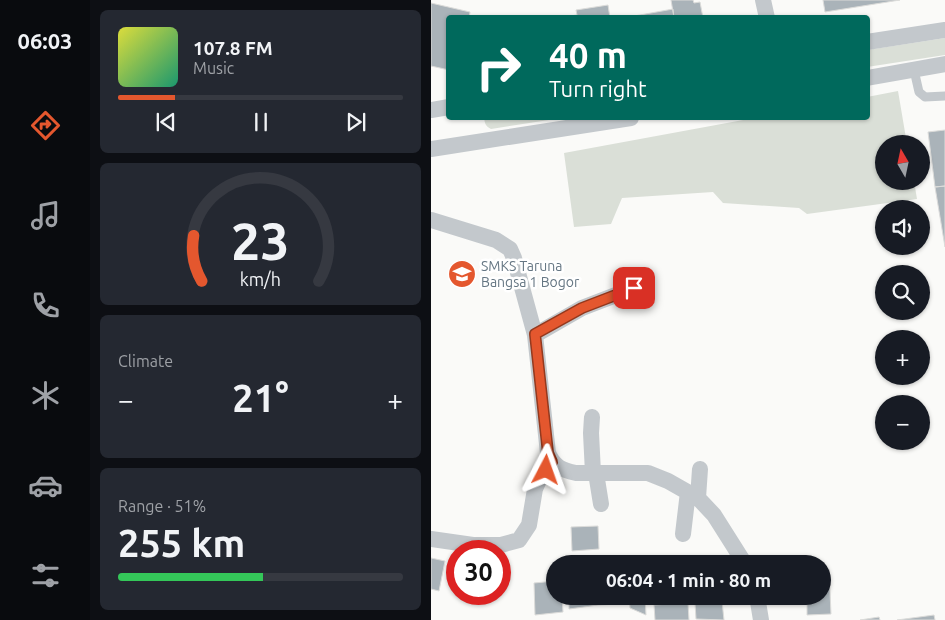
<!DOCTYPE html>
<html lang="en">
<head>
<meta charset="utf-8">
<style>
  body { margin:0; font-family:Ubuntu,sans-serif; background:#242831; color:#f1f3f6; height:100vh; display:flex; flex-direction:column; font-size:19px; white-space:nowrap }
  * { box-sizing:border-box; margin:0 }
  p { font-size:16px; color:#9ea1a6 }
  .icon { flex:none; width:28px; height:28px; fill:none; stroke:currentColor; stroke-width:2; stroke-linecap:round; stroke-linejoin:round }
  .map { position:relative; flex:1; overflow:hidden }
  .details { display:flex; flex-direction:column; gap:10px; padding:10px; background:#0d0f14; width:341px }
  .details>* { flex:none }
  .top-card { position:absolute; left:15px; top:15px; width:424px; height:105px; border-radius:5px; box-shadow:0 1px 4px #0004; background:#00695c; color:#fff; overflow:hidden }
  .needle { width:32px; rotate:351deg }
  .fabs { position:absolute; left:444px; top:135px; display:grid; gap:10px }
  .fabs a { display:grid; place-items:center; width:55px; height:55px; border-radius:50%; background:#171b24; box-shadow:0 1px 4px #0004; font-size:25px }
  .speed { position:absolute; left:15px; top:540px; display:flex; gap:10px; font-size:25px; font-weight:700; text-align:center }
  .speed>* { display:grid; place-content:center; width:65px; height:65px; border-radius:50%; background:#171b24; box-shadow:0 1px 4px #0004; line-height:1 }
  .speed .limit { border:8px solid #d22; background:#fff; color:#111 }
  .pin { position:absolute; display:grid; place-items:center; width:42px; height:42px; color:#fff; margin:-21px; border-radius:10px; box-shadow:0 2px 8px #0006 }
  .me { position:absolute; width:55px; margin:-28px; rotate:4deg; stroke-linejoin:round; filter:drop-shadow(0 0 4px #0008) }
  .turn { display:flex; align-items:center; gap:18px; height:105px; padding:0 20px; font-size:22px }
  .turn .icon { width:65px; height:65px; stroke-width:2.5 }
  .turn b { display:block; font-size:35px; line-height:42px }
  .big { font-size:38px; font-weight:700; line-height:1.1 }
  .details .tile { flex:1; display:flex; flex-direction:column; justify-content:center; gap:8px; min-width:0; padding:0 18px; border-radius:8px; background:#242831 }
  .details .dial { align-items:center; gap:0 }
  .dial svg { height:130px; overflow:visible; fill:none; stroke:#363941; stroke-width:7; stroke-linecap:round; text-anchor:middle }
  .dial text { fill:#f1f3f6; stroke:none }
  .song { display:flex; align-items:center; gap:15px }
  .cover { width:60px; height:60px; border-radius:8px; background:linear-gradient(135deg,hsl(60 70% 55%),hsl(160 70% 35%)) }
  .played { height:5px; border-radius:2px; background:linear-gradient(90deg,#e4572e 20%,#363941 20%) }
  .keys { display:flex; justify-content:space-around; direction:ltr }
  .heat { display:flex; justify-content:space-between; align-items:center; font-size:28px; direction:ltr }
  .charge { height:8px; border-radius:4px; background:linear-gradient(90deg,#34c759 51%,#363941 0) }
  .trip { position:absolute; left:115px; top:555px; width:285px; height:50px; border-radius:25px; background:#171b24; box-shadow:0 1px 4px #0004; font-weight:700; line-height:50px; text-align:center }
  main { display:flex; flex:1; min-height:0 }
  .dock { display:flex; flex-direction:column; width:90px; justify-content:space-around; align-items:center; background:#090b0e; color:#9ea1a6 }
  .dock .icon { width:35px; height:35px }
  .dock .on { color:#e4572e }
  .dock b { font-size:22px; color:#f1f3f6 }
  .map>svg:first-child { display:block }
  .green { fill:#dadfd7 }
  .building { fill:#aab3b9; stroke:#dcdcda }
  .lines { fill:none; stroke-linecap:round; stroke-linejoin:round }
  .service { stroke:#c3c8cc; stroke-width:9 }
  .minor { stroke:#c3c8cc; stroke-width:16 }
  .route-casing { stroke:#94391e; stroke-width:12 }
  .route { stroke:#e4572e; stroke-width:9 }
  .labels { text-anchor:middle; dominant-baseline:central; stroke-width:5; stroke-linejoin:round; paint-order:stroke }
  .poi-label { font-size:14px; fill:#657683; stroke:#fff; text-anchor:start }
</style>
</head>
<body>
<main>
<nav class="dock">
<b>06:03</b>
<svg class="icon on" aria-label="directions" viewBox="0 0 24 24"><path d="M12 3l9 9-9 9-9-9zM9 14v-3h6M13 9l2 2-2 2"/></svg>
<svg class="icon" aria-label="music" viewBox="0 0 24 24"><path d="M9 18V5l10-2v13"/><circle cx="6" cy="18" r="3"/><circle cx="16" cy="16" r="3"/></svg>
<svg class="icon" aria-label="phone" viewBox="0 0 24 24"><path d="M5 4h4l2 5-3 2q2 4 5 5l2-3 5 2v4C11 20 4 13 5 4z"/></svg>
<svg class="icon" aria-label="climate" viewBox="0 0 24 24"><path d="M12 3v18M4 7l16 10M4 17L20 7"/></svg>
<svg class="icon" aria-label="car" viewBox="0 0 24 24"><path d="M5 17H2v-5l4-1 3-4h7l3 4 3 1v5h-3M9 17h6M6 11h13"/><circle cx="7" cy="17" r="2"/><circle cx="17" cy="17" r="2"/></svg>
<svg class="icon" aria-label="filters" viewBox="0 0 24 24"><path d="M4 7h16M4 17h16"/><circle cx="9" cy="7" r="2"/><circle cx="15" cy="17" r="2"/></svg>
</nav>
<section class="details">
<div class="tile">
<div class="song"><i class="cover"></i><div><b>107.8 FM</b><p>Music</p></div></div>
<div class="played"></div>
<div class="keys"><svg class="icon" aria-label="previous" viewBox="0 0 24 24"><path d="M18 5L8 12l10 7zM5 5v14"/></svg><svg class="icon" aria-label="pause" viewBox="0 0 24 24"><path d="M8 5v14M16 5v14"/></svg><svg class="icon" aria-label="next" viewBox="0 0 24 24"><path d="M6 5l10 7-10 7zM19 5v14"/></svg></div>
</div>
<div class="tile dial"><svg viewBox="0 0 100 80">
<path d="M14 69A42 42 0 1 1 86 69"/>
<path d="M14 69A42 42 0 0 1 9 41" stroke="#e4572e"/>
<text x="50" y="56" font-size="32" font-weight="700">23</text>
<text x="50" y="72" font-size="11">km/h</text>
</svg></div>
<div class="tile"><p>Climate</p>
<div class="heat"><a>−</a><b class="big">21°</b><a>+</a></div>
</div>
<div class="tile"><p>Range · 51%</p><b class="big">255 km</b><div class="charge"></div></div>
</section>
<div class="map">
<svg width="514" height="620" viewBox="0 0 514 620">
  <rect width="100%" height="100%" fill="#fafaf8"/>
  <!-- green -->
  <path class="green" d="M514 38V55L436 67V50Z
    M467 91 476 144H452V181H483L486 199 376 214 368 208 292 203 282 192 191 198 180 224 143 227 133 153 323 118H436V97Z
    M53 118H131L60 129C54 126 54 123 53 118Z"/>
  <!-- building -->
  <path class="building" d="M240 0H262L263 3 269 2 272 18H243Z
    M392 0H469L394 12Z
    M0 3 39 12 38 18H18V70L0 66Z
    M177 5 179 18H134L133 17 146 15 145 10Z
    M242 9 243 18H210L209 15Z
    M209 15 210 18H191Z
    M514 130V186L504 187 497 132Z
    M514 186V247L504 187Z
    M167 526 168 549 141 551 140 527Z
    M0 558 14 561 8 591 0 589Z
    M235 560V564H219V561Z
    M293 561V564H262Z
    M391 569H398L400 614 376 615V596H391Z
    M124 581V596H131L132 612 104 615 103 583Z
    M138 596H164L167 605 138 609Z
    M167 596H188V604L167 605Z
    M198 596H214L215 615 199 608Z
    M220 596H236V600L220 601Z
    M239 596H255V599H239Z
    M297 596H313V599L297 598Z
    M291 601 293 620 265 619 264 603Z
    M257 603 258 620H224L223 605Z
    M503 615 504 620H466Z
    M448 617 449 620H429Z"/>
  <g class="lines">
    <!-- service -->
    <path class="service" d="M483 70 488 92 494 97 514 96"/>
    <!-- minor -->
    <path class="minor" d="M332 0 336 18
      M436 42 514 30
      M436 78 514 64
      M0 110 18 107
      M0 149 200 118
      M0 220 65 240 79 249 83 258 104 335 117 453C123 467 131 470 145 473H217L237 481 267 498 283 515 314 564
      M104 335 151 308 203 288
      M161 417 160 433 162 473
      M165 473 170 504
      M267 498 269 469
      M252 534 257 492
      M0 539 42 545H70L88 540 98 525 104 489 109 478 121 461
      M326 596 330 620"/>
  </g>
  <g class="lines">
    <!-- route casing -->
    <g class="route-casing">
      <path id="route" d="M115 470 121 462 117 453 104 334 151 308 203 288"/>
    </g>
    <!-- route -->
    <use href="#route" class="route"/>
  </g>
  <!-- icons -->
  <defs>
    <g id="school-disc" transform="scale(1.4375)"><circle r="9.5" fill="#e4572e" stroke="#fff"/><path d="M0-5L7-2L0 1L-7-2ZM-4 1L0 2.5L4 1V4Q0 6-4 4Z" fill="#fff"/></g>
  </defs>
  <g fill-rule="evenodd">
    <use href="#school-disc" x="31" y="274"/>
  </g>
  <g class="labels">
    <!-- poi labels -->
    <g class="poi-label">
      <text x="50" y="266">SMKS Taruna<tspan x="50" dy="16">Bangsa 1 Bogor</tspan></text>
    </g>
  </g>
</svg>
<div class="fabs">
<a><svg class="needle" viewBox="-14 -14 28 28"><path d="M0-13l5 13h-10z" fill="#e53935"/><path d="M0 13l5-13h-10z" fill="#9ea1a6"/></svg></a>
<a><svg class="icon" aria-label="sound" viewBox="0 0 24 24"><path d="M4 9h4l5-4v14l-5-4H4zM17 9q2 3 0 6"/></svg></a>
<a><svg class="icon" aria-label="search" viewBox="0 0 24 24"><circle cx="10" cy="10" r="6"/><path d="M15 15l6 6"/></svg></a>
<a>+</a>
<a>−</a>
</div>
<div class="speed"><div class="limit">30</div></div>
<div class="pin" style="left:203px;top:288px;background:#d93025"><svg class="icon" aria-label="arrive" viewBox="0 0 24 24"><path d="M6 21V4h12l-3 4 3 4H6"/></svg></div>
<svg class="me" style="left:115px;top:470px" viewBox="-20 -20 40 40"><path d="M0-17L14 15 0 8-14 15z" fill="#e4572e" stroke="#fff" stroke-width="4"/></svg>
<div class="trip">06:04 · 1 min · 80 m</div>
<div class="top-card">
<div class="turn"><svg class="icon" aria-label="right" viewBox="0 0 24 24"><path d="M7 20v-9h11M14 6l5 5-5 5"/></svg><div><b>40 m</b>Turn right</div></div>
</div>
</div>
</main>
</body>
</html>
